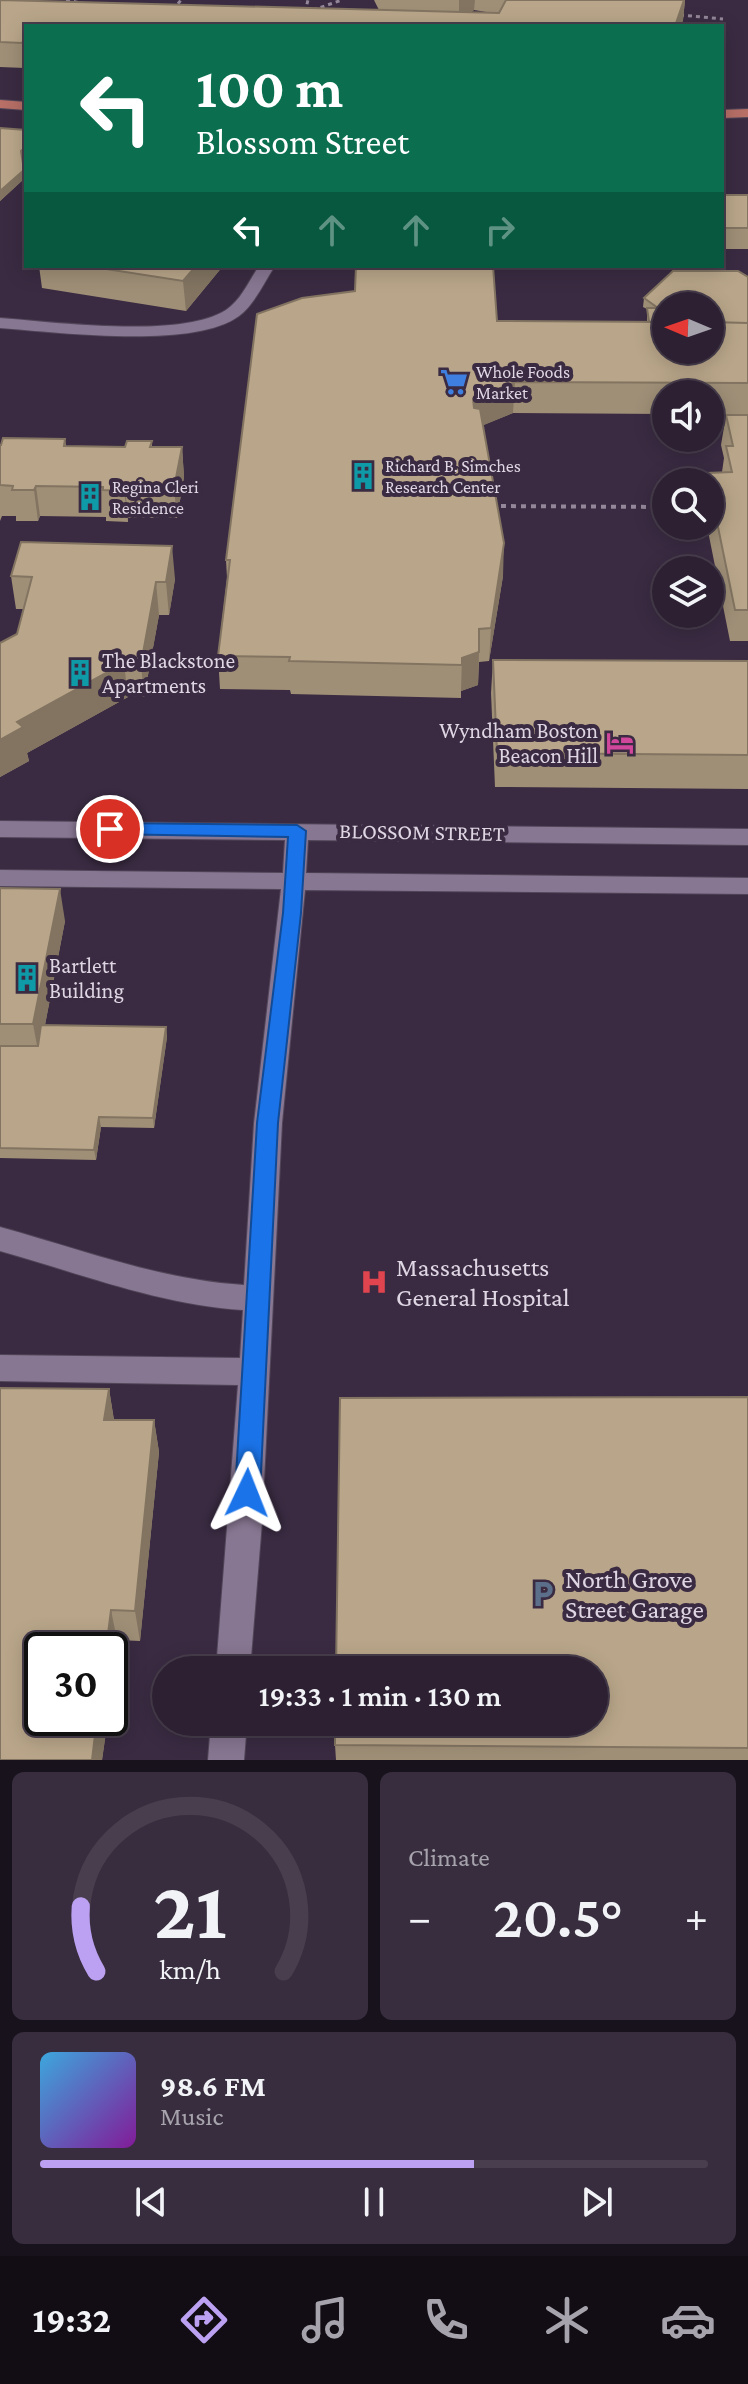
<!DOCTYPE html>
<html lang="en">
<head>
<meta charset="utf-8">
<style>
  body { margin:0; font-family:"Crimson Pro",serif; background:#382d3e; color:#f1f3f6; height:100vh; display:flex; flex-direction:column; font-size:30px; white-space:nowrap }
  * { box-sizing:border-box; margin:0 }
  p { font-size:26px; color:#a6a3ac }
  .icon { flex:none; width:44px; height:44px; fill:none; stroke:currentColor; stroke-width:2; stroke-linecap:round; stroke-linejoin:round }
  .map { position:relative; height:1760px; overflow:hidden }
  .drawer { display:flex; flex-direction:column; gap:12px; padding:12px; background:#18121c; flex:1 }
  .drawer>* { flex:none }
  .top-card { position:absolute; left:24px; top:24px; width:700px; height:244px; border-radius:0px; box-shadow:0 4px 20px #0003,0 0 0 2px #483e4d; background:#0b6e4f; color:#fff; overflow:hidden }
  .needle { width:52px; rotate:272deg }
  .controls { position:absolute; left:652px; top:292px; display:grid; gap:16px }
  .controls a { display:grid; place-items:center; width:72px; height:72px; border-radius:50%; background:#2c2032; box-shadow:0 4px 20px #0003,0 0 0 2px #483e4d; font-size:40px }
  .speed { position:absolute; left:24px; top:1632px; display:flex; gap:16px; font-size:40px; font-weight:700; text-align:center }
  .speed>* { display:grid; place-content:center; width:104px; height:104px; border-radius:50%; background:#2c2032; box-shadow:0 4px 20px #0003,0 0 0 2px #483e4d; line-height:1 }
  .speed .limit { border:4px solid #111; border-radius:12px; background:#fff; color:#111 }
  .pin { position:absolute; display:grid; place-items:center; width:68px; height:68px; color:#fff; margin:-34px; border:4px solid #fff; border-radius:50%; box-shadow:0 2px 8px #0007 }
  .me { position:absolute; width:88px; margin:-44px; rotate:2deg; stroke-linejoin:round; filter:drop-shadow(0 0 6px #0008) }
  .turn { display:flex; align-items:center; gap:28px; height:168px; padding:0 40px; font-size:36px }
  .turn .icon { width:104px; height:104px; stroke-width:2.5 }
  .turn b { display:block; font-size:56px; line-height:68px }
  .lanes { display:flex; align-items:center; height:76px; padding:0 40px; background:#0003; justify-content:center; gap:40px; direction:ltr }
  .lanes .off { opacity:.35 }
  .big { font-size:60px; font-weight:600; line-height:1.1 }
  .drawer .card { flex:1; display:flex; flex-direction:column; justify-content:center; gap:12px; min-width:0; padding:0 28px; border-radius:12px; background:#382d3e }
  .drawer .dial { align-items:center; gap:0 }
  .dial svg { height:208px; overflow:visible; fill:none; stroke:#483e4d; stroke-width:7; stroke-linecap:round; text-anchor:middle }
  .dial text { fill:#f1f3f6; stroke:none }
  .song { display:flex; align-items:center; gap:24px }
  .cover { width:96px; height:96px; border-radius:12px; background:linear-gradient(135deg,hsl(200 70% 55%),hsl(290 70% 35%)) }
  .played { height:8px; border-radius:4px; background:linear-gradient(90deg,#bca0f2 65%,#483e4d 65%) }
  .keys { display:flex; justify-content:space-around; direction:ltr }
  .heat { display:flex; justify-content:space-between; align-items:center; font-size:44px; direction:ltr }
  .drawer .tiles { flex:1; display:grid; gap:12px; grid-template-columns:1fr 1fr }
  .card:last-child { grid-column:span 2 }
  .trip { position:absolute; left:152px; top:1656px; width:456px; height:80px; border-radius:40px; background:#2c2032; box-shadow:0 4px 20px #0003,0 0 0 2px #483e4d; font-weight:600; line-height:80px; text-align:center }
  .dock { display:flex; height:128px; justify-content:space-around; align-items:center; background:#120d14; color:#a6a3ac }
  .dock .icon { width:56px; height:56px }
  .dock .active { color:#bca0f2 }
  .dock b { font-size:36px; color:#f1f3f6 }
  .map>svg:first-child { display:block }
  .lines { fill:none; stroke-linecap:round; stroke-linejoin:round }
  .minor-casing { stroke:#524659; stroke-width:2 }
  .major-casing { stroke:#524659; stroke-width:2 }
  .path-far1 { stroke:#938799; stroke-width:3; stroke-dasharray:4 4; stroke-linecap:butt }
  .path { stroke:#938799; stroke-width:4; stroke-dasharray:5 5; stroke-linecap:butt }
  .minor { fill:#887792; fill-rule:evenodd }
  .major { fill:#b76f66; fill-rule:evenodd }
  .wall { fill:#9f8f77; fill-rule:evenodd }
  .shaded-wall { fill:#827461 }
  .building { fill:#b9a68a; stroke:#827461; stroke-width:2 }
  .route { fill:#1a73e8; stroke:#114b97; stroke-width:2 }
  .labels { text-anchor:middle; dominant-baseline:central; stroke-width:8; stroke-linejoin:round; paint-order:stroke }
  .far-poi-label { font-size:18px; fill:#dfd6e4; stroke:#3a2b42; text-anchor:start }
  .poi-label { font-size:22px; fill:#dfd6e4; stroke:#3a2b42; text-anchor:start }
  .street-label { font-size:22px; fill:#dfd6e4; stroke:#3a2b42 }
  .near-poi-label { font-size:26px; fill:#dfd6e4; stroke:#3a2b42; text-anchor:start }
</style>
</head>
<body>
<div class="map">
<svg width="748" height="1760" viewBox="0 0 748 1760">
  <rect width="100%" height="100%" fill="#3a2b42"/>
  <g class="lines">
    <!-- minor casing -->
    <g class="minor-casing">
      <path id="minor" d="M259 266H275C264 282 255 304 239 316 193 350 57 332 0 328V318C54 322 181 339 226 310 241 300 249 281 259 266Z
        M0 821 748 829V845L308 840 306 873 748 878V894L305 890 282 1123 262 1522 250 1670H216L238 1385 0 1381V1355L240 1358 243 1310C160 1305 79 1273 0 1251V1227C80 1249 161 1280 244 1285L254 1123 281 889 0 886V870L283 873 285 840 0 837Z
        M211 1722H247L244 1760H208Z"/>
    </g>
    <!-- major casing -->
    <g class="major-casing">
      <path id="major" d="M0 100 26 102V110L0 108Z
        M748 109V117L722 118V110Z"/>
    </g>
    <!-- path-far1 -->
    <path class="path-far1" d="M66 0 81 3
      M173 10 181 0
      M313 10 342 0
      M305 12 308 0
      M680 15 723 19"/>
    <!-- path -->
    <path class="path" d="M491 506 666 507"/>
    <!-- minor -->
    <use href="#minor" class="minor"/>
    <!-- major -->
    <use href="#major" class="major"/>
  </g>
  <!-- wall -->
  <path class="wall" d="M0 0 379 10 374 0H685L683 20 681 26H26L25 68 0 67ZM474 10 492 13H470Z
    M0 128 26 130V180L25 178 0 201Z
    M722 195H748V249H722Z
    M39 266H223L186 311 42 288Z
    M340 266H587V270H493L497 321 647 322V309L643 307 644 298 748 277V414H710V394H666V414L513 413 483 425 503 576 489 661 479 662 478 685 461 691V698L291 694 290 690 220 689 218 656 227 578 226 560 355 291 356 270H340Z
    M726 415H748V641H730L707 526H710V482H705L707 473 722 472 724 458 721 445Z
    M65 439 66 446 125 447 152 441V447H182L184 477 177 518H128V522L106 521V517L40 516 38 521H16V516H2L0 521V445Z
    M11 576 175 579 169 615H159L144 697H128L27 753 29 761 0 777V643L17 634 24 609H16Z
    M493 660 748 661V789L495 787 491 693Z
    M0 888 65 921 45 1025 166 1027 167 1037 154 1128 101 1127 96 1160 0 1158Z
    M109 1389 114 1420H154L159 1452 140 1641 117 1640 110 1698V1650L108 1718 102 1760H0Z
    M748 1397V1760H336L335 1745Z"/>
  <!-- shaded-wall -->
  <path class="shaded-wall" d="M459 0H475L474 10 459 20Z
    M684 0H685L683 20 681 26H675Z
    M25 35 26 66 25 68 22 43Z
    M24 170 25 178 0 201V191Z
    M196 266H223L186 311 183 281Z
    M515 382 513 413 472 430 473 399Z
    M182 447 184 477 177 518 174 488Z
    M36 486 40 516 38 521 34 490Z
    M125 487 128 518V522L124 491Z
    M504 543 503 576 489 661 491 628Z
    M172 546 175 579 169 615 166 582Z
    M156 582 159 615 144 697 141 664Z
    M479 652 478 685 461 691 462 658Z
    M124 663 128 697 27 753 29 761 0 777V740L17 722Z
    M60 889 65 921 39 1056 33 1024Z
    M166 1027 167 1037 154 1128 153 1118Z
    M99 1117 101 1127 96 1160 94 1150Z
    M109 1389 114 1421 104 1420Z
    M154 1420 159 1452 140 1641 135 1611Z
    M111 1610 117 1640 110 1698V1650H106Z
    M97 1718H108L102 1760H92Z"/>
  <!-- building -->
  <path class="building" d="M0 0 499 13 506 0H684L675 26H26V35L22 43 0 42Z
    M0 128 26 130V147L21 151 24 170 0 191Z
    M722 195H748V228H722Z
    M87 266H196L183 281Z
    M356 266H493L497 321 666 322V350H710V322L748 323V383L515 382 473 399 474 408 480 409 504 543 491 628 479 629V652L462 658V665L289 661 290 657 218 656 230 560H226L257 314 302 298 355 291Z
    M673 271H738L748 277V323L710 322V306H666V322H649L647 308H658L644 298Z
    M726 415H748V610H735L710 488V482H709L707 473 732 472 726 446H733Z
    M3 438 65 439 64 446 125 447 127 441H152L150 447H182L174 488 125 487 124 491 103 490V487L36 486 34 490H12L13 486 0 485V445H1Z
    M21 542 172 546 166 582H156L141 664 124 663 17 722 23 727 0 740V643L17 634 32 577 11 576Z
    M493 660 748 661V755L497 753Z
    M0 888 60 889 33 1024H0Z
    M41 1025 166 1027 153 1118 99 1117 94 1150 0 1148V1046H38Z
    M0 1388 109 1389 104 1420H154L135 1611 111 1610 106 1650H42V1718H97L92 1760H0Z
    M748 1397V1748L335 1745V1722H594V1670H336L340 1398Z"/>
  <!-- route -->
  <path class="route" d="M110 823 297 825 306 831 301 913 278 1123 260 1493 256 1501 247 1504 239 1501 235 1493 257 1123 283 913 288 837 104 834 102 829 104 825Z"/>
  <!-- icons -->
  <defs>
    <g id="supermarket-bare" transform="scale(2.16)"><path d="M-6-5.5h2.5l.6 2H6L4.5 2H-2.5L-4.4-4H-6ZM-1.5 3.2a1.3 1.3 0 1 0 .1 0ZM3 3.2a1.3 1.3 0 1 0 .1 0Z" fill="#3f7fe0" stroke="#3a2b42" stroke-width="2.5" paint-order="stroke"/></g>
    <g id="building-bare" transform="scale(2.16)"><path d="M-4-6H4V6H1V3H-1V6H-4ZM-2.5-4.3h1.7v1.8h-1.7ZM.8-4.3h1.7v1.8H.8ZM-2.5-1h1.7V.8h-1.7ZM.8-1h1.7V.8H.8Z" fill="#0f9aa8" stroke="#3a2b42" stroke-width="2.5" paint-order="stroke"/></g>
    <g id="hotel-bare" transform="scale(2.16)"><path d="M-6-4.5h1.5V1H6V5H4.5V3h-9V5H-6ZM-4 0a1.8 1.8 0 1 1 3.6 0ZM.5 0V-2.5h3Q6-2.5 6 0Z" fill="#d1479c" stroke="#3a2b42" stroke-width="2.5" paint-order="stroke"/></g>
    <g id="hospital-bare" transform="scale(2.16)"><path d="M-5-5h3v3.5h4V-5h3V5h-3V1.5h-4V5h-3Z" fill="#e0444e" stroke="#3a2b42" stroke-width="2.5" paint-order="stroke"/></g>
    <g id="parking-bare" transform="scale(2.16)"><path d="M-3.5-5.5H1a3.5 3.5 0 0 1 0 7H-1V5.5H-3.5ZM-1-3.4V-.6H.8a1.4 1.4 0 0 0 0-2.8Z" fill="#5c6f8a" stroke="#3a2b42" stroke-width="2.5" paint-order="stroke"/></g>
  </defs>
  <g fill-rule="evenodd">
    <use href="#supermarket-bare" x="454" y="382"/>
    <use href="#building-bare" x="363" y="476"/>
    <use href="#building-bare" x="90" y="497"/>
    <use href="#building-bare" x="80" y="673"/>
    <use href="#hotel-bare" x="620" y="743"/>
    <use href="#building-bare" x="27" y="978"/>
    <use href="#hospital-bare" x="374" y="1282"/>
    <use href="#parking-bare" x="543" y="1594"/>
  </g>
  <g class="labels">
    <!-- far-poi labels -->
    <g class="far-poi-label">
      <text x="476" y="372">Whole Foods<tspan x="476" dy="21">Market</tspan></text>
      <text x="385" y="466">Richard B. Simches<tspan x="385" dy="21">Research Center</tspan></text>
      <text x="112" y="487">Regina Cleri<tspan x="112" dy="21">Residence</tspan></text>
    </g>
    <!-- poi labels -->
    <g class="poi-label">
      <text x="102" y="660">The Blackstone<tspan x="102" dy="25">Apartments</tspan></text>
      <text x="598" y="730" text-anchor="end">Wyndham Boston<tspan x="598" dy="25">Beacon Hill</tspan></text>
      <text x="49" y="965">Bartlett<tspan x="49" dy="25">Building</tspan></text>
    </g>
    <!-- street labels -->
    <g class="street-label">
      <text transform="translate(422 832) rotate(1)">BLOSSOM STREET</text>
    </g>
    <!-- near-poi labels -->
    <g class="near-poi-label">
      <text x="396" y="1267">Massachusetts<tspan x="396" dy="30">General Hospital</tspan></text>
      <text x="565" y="1579">North Grove<tspan x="565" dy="30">Street Garage</tspan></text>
    </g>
  </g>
</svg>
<div class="controls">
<a><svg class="needle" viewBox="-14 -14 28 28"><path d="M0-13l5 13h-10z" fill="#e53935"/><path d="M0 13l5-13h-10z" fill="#a6a3ac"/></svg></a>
<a><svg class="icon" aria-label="sound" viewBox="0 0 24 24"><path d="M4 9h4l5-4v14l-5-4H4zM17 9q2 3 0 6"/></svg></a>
<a><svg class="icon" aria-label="search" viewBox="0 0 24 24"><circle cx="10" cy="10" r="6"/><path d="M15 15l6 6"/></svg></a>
<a><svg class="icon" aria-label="layers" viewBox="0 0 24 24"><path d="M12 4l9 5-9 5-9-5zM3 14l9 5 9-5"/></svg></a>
</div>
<div class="speed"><div class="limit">30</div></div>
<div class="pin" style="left:110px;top:829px;background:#d93025"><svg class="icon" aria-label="arrive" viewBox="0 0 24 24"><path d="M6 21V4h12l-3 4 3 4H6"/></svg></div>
<svg class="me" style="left:247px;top:1493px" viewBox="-20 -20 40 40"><path d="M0-17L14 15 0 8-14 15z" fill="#1a73e8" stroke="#fff" stroke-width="4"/></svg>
<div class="trip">19:33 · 1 min · 130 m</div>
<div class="top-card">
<div class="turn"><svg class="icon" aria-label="left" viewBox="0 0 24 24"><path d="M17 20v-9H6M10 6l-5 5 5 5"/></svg><div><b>100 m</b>Blossom Street</div></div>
<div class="lanes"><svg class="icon" aria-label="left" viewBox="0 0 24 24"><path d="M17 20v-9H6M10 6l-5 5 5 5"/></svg><svg class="icon off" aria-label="ahead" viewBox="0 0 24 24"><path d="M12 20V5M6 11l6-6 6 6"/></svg><svg class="icon off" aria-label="ahead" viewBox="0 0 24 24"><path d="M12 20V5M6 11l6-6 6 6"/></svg><svg class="icon off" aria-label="right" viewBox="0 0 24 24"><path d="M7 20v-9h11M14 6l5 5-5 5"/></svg></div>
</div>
</div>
<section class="drawer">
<div class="tiles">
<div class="card dial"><svg viewBox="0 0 100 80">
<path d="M14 69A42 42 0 1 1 86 69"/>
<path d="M14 69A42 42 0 0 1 8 44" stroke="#bca0f2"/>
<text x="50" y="56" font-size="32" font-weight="700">21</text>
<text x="50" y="72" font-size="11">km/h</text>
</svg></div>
<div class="card"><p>Climate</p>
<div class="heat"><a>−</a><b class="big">20.5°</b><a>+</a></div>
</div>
<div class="card">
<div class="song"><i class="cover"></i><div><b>98.6 FM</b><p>Music</p></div></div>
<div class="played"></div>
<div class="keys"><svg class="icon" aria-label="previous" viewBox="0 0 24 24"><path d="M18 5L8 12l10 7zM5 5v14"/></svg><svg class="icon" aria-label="pause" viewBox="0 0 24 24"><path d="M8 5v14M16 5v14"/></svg><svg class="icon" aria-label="next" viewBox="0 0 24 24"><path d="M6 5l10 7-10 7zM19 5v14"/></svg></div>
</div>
</div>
</section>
<nav class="dock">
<b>19:32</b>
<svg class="icon active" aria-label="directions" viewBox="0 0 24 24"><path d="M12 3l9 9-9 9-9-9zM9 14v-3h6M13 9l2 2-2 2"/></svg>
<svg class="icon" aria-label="music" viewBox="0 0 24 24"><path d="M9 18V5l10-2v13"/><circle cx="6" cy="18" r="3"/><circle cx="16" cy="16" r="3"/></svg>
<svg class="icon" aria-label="phone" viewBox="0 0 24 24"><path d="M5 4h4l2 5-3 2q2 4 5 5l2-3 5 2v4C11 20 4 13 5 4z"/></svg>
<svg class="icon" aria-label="climate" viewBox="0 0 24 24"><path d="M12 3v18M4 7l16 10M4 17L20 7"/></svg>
<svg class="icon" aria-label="car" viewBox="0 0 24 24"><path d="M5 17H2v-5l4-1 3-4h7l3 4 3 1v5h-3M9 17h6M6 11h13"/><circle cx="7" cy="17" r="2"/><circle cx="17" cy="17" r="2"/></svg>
</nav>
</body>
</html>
